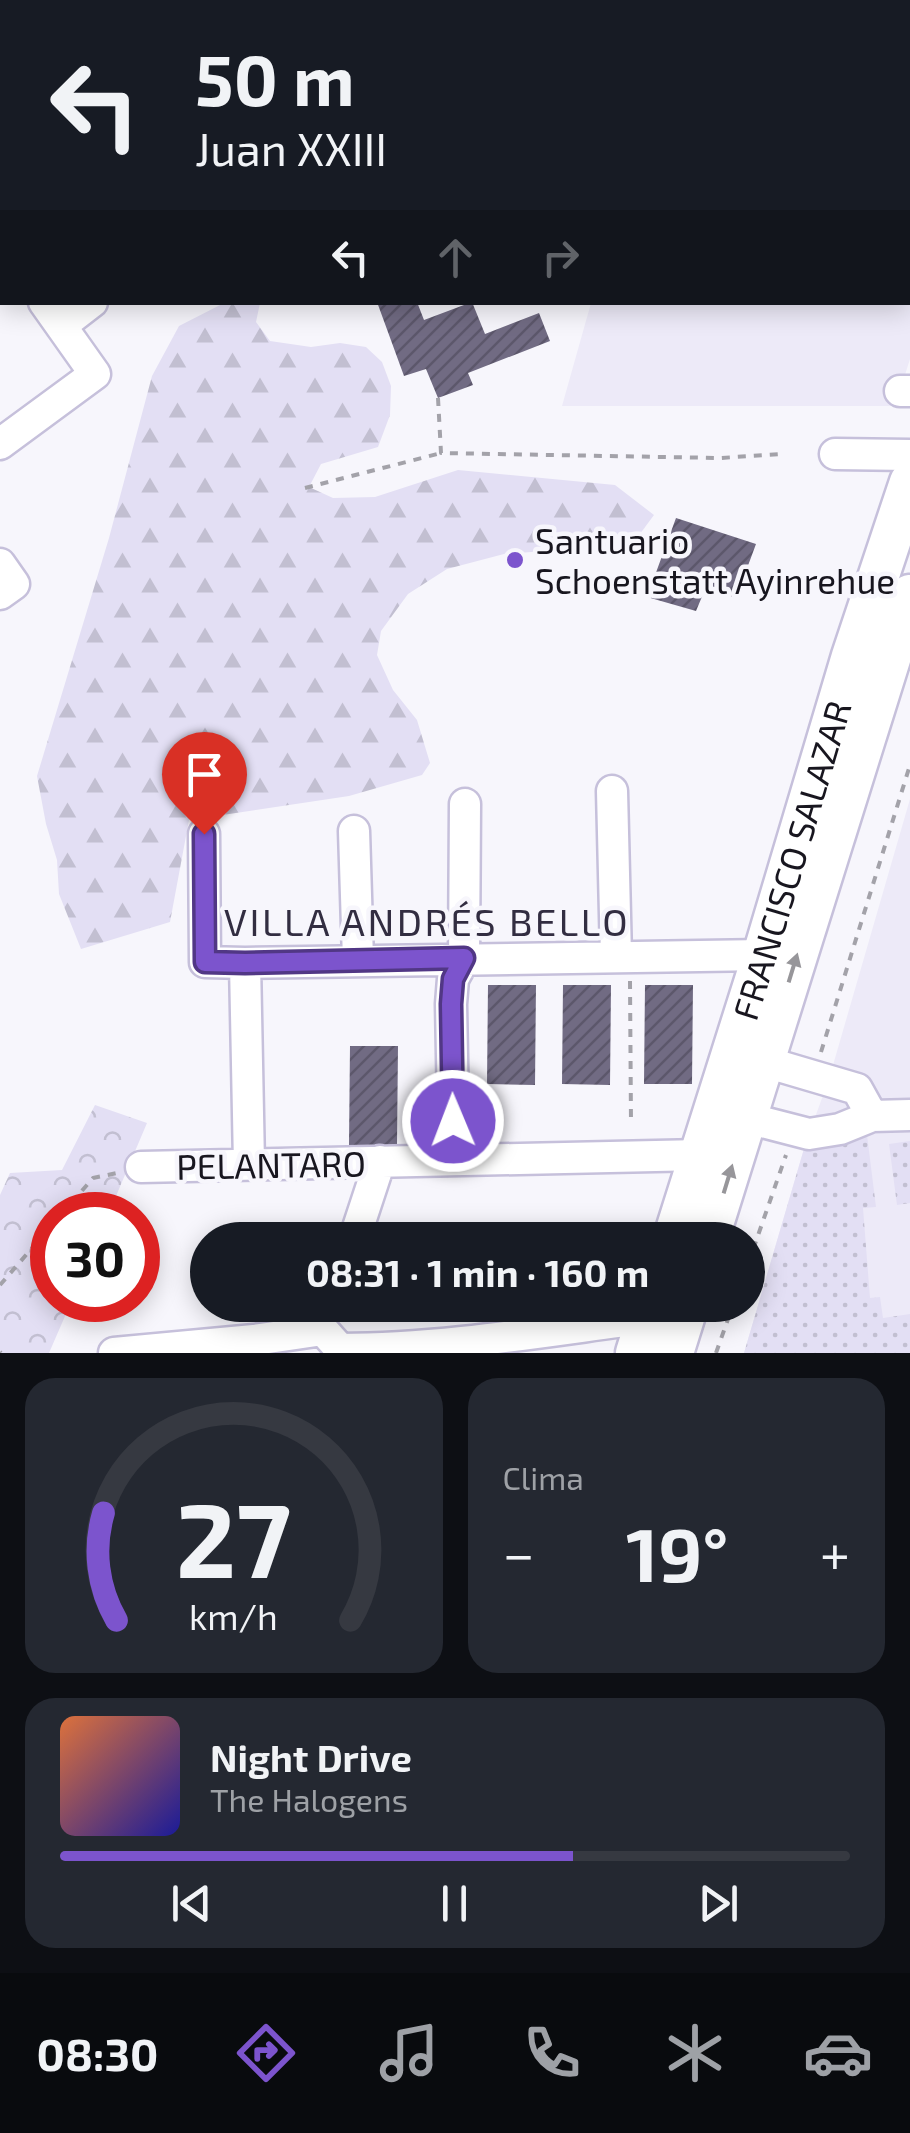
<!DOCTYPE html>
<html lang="es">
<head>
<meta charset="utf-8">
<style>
  body { margin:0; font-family:"Exo 2",sans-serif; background:#242831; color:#f1f3f6; height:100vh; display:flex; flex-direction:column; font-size:38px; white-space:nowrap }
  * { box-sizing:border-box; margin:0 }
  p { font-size:32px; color:#9ea1a6 }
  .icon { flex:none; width:55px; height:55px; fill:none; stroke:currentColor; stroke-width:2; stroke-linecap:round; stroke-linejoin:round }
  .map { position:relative; height:1353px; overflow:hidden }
  .drawer { display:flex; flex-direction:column; gap:25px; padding:25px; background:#0d0f14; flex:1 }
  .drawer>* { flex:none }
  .banner { position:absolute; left:0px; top:0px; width:910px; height:305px; box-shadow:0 5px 25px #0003; background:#171b24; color:#f1f3f6; overflow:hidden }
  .speed { position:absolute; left:30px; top:1192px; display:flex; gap:20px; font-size:50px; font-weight:700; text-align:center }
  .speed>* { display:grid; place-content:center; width:130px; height:130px; border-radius:50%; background:#171b24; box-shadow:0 5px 25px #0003; line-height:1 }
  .speed .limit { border:15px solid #d22; background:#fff; color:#111 }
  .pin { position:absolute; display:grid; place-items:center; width:85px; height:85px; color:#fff; margin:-102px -42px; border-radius:50% 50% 50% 0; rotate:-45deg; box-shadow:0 0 10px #0007 }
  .pin .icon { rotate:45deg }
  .me { position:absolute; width:110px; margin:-55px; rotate:359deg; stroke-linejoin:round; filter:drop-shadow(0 0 8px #0008) }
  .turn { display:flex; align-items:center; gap:35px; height:210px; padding:0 30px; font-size:45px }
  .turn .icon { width:130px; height:130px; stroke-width:2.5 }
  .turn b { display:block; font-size:70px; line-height:85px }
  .lanes { display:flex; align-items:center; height:95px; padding:0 30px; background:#0003; justify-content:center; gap:50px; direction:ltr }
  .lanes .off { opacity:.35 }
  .big { font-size:75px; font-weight:700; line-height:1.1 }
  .drawer .tile { flex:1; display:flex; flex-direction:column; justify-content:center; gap:15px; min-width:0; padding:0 35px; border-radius:30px; background:#242831 }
  .drawer .dial { align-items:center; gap:0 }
  .dial svg { height:260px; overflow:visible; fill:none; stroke:#363941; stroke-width:7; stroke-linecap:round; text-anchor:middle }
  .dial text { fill:#f1f3f6; stroke:none }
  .song { display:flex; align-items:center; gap:30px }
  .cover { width:120px; height:120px; border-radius:15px; background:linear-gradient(135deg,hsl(20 70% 55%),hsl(240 70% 35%)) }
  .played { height:10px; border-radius:5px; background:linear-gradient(90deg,#7c54cd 65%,#363941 65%) }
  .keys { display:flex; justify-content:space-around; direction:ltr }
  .heat { display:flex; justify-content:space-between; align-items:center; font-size:55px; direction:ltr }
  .drawer .tiles { flex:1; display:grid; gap:25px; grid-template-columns:1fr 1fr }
  .tile:last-child { grid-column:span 2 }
  .trip { position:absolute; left:190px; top:1222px; width:575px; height:100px; border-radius:50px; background:#171b24; box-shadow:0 5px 25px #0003; font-weight:700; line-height:100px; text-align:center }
  .menu { display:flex; height:160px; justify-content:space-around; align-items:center; background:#090b0e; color:#9ea1a6 }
  .menu .icon { width:70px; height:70px }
  .menu .on { color:#7c54cd }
  .menu b { font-size:45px; color:#f1f3f6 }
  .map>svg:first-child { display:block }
  .built { fill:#edeaf8 }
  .grass { fill:url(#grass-dots) }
  .forest { fill:url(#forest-firs) }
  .park { fill:url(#park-crowns) }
  .building { fill:url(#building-hatch) }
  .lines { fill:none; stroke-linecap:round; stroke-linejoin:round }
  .minor-casing { stroke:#c6c0db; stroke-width:35 }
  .major-casing { stroke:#c6c0db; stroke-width:45 }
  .path { stroke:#a3a2a9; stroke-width:4; stroke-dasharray:8 8; stroke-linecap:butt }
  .minor { stroke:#fff; stroke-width:30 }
  .major { stroke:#fff; stroke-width:40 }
  .oneway { fill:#97969a }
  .route-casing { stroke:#513785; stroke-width:25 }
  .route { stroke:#7c54cd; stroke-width:18 }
  .poi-dot { fill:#7c54cd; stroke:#f7f6fc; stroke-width:4 }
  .labels { text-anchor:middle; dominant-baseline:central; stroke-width:9; stroke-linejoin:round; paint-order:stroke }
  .poi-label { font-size:35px; fill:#18161f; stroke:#f7f6fc; text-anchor:start }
  .street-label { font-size:35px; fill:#18161f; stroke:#f7f6fc }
  .neighbourhood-label { font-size:38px; letter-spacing:2.5px; fill:#322d41; stroke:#f7f6fc }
</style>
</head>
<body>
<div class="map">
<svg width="910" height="1353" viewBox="0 0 910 1353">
  <defs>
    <pattern id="grass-dots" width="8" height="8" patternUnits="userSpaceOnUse" patternTransform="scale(2.5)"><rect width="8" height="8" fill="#e3dff4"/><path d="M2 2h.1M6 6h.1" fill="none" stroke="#c2bfd1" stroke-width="1.8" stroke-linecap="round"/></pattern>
    <pattern id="forest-firs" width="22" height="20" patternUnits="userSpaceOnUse" patternTransform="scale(2.5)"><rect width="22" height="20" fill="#e3dff4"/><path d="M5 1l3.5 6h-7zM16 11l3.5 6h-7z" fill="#c2bfd1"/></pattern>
    <pattern id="park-crowns" width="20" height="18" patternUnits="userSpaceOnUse" patternTransform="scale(2.5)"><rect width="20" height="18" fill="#e3dff4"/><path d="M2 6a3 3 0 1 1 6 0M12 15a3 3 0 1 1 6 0" fill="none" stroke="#c2bfd1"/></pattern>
    <pattern id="building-hatch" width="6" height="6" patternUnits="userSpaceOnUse" patternTransform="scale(2.5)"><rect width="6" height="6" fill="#716b83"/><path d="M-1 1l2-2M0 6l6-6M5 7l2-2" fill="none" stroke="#5c576b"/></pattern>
  </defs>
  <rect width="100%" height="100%" fill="#f7f6fc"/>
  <!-- built -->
  <path class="built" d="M908 237H910V359L895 406H562L591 303 908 302Z
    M910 799V1353H744L806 1142 829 1079Z"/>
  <!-- grass -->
  <path class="grass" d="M866 1127 876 1207 863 1208 870 1298 880 1297 883 1318 910 1314V1353H744L806 1142Z
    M910 1141V1203L897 1205 889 1144Z"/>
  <!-- forest -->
  <path class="forest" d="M224 303H260L256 322 270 341 311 347 340 343 366 347 382 362 391 386 390 415 378 447 321 464 309 487 333 498 375 497 458 470 615 485 654 515 628 550 592 554 545 551 504 554 447 569 408 594 381 631 377 655 393 690 417 720 430 763 422 775 349 796 189 820 170 922 81 949 59 894 57 860 46 824 37 776 109 538 152 376 179 326Z"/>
  <!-- park -->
  <path class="park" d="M95 1105 147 1123 108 1215H52V1300H72L49 1353H0V1195L10 1173 62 1170Z"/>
  <!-- building -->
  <path class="building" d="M377 302H417L424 320 472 302 485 334 539 313 550 341 468 373 473 385 438 398 426 369 404 376Z
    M676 518 756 544 736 598 706 587 696 611 647 597Z
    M488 985H536L535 1085 487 1084Z
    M563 985H611L610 1085 562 1084Z
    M645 985H693L692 1084H644Z
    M350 1046H398L397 1145H349Z"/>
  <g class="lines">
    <!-- minor casing -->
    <g class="minor-casing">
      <path id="minor" d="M216 0 218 2
        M494 0V2
        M664 0V2
        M165 2V0
        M352 2V0
        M786 2 804 0
        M0 101 2 105
        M0 147 2 145
        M0 242 2 245
        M61 326 92 302
        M900 391H910
        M0 444 95 374 44 302
        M835 454 910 455
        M0 564 14 584 0 594
        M612 791 616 957
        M354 831 358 960
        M204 834 205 962 245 963 763 955
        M245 963 249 1164
        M745 1056 857 1089 872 1116
        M728 1120 747 1118 809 1134 840 1129 872 1116 910 1115
        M454 1160 451 1004 453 979 464 959 465 804
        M141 1167 701 1155
        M354 1240 380 1161
        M114 1353 254 1340 323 1330 340 1349C443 1349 546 1331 647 1318"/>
    </g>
    <!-- major casing -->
    <g class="major-casing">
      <g id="major">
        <path id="s1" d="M673 1240 763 955 852 656 910 482"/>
        <path d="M708 1240 910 595"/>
        <path d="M636 1353 651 1305"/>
        <path d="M673 1353 688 1305"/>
      </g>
    </g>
    <!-- path -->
    <path class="path" d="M438 398 441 453 720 458 783 454
      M305 488 441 453
      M630 981 631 1123
      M821 1052 910 765
      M61 1215 93 1178 117 1173
      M748 1264 786 1155
      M0 1285 52 1225
      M0 1352 1 1353
      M716 1353 733 1305"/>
    <!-- minor -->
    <use href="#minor" class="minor"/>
    <!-- major -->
    <use href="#major" class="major"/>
  </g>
  <!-- one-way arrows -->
  <defs><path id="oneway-solid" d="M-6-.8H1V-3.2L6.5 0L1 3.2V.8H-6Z" transform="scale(2.5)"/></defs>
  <g class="oneway">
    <use href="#oneway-solid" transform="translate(793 968) rotate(-73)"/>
    <use href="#oneway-solid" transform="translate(728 1179) rotate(-73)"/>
  </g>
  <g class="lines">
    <!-- route casing -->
    <g class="route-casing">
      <path id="route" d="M204 834 205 962 245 963 464 958 453 979 451 1004 453 1121"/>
    </g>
    <!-- route -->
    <use href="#route" class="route"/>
  </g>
  <!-- markers -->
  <circle class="poi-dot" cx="515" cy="560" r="10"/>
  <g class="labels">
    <!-- poi labels -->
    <g class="poi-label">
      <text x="535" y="540">Santuario<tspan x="535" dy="40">Schoenstatt Ayinrehue</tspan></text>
    </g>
    <!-- street labels -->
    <g class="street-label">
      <text stroke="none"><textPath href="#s1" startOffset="398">FRANCISCO SALAZAR</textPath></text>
      <text transform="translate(271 1164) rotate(-1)">PELANTARO</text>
    </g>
    <!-- neighbourhood labels -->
    <g class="neighbourhood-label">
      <text x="427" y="921">VILLA ANDRÉS BELLO</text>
    </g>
  </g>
</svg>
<div class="speed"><div class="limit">30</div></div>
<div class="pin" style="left:204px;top:834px;background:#d93025"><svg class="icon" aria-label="arrive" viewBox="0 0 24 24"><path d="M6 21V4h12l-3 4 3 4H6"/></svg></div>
<svg class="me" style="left:453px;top:1121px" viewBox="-20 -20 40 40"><circle r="17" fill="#7c54cd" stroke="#fff" stroke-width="3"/><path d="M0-11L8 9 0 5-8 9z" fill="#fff"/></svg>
<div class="trip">08:31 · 1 min · 160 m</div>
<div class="banner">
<div class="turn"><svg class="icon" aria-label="left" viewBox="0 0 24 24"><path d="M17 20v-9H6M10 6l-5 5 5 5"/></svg><div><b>50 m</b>Juan XXIII</div></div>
<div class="lanes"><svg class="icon" aria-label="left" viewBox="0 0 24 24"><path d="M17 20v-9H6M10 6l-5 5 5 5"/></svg><svg class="icon off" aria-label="ahead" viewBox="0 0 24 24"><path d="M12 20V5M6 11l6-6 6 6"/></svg><svg class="icon off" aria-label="right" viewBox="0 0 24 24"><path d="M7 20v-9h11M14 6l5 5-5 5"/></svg></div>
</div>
</div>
<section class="drawer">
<div class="tiles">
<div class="tile dial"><svg viewBox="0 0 100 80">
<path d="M14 69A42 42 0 1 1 86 69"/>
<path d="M14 69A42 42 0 0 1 10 36" stroke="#7c54cd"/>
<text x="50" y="56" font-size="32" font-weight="700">27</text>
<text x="50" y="72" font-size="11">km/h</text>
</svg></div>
<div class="tile"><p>Clima</p>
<div class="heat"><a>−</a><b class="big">19°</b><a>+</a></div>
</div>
<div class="tile">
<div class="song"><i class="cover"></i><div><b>Night Drive</b><p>The Halogens</p></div></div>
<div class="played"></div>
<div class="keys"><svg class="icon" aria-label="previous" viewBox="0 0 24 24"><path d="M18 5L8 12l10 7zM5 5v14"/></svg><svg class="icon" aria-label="pause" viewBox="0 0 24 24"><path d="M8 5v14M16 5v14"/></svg><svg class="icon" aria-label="next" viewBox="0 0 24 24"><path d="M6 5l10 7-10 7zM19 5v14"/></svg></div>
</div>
</div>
</section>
<nav class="menu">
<b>08:30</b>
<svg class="icon on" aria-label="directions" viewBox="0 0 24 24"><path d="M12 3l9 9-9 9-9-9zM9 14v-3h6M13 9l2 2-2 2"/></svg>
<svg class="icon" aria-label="music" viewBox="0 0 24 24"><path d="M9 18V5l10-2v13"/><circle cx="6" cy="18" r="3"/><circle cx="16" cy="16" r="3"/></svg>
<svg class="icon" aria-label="phone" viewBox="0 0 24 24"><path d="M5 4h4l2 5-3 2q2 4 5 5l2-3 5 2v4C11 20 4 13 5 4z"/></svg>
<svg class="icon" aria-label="climate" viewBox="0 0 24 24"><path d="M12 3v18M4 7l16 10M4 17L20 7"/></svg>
<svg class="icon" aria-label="car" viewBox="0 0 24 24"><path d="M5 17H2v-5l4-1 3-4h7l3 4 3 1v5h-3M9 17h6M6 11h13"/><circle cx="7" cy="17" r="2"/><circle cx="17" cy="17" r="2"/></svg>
</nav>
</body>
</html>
